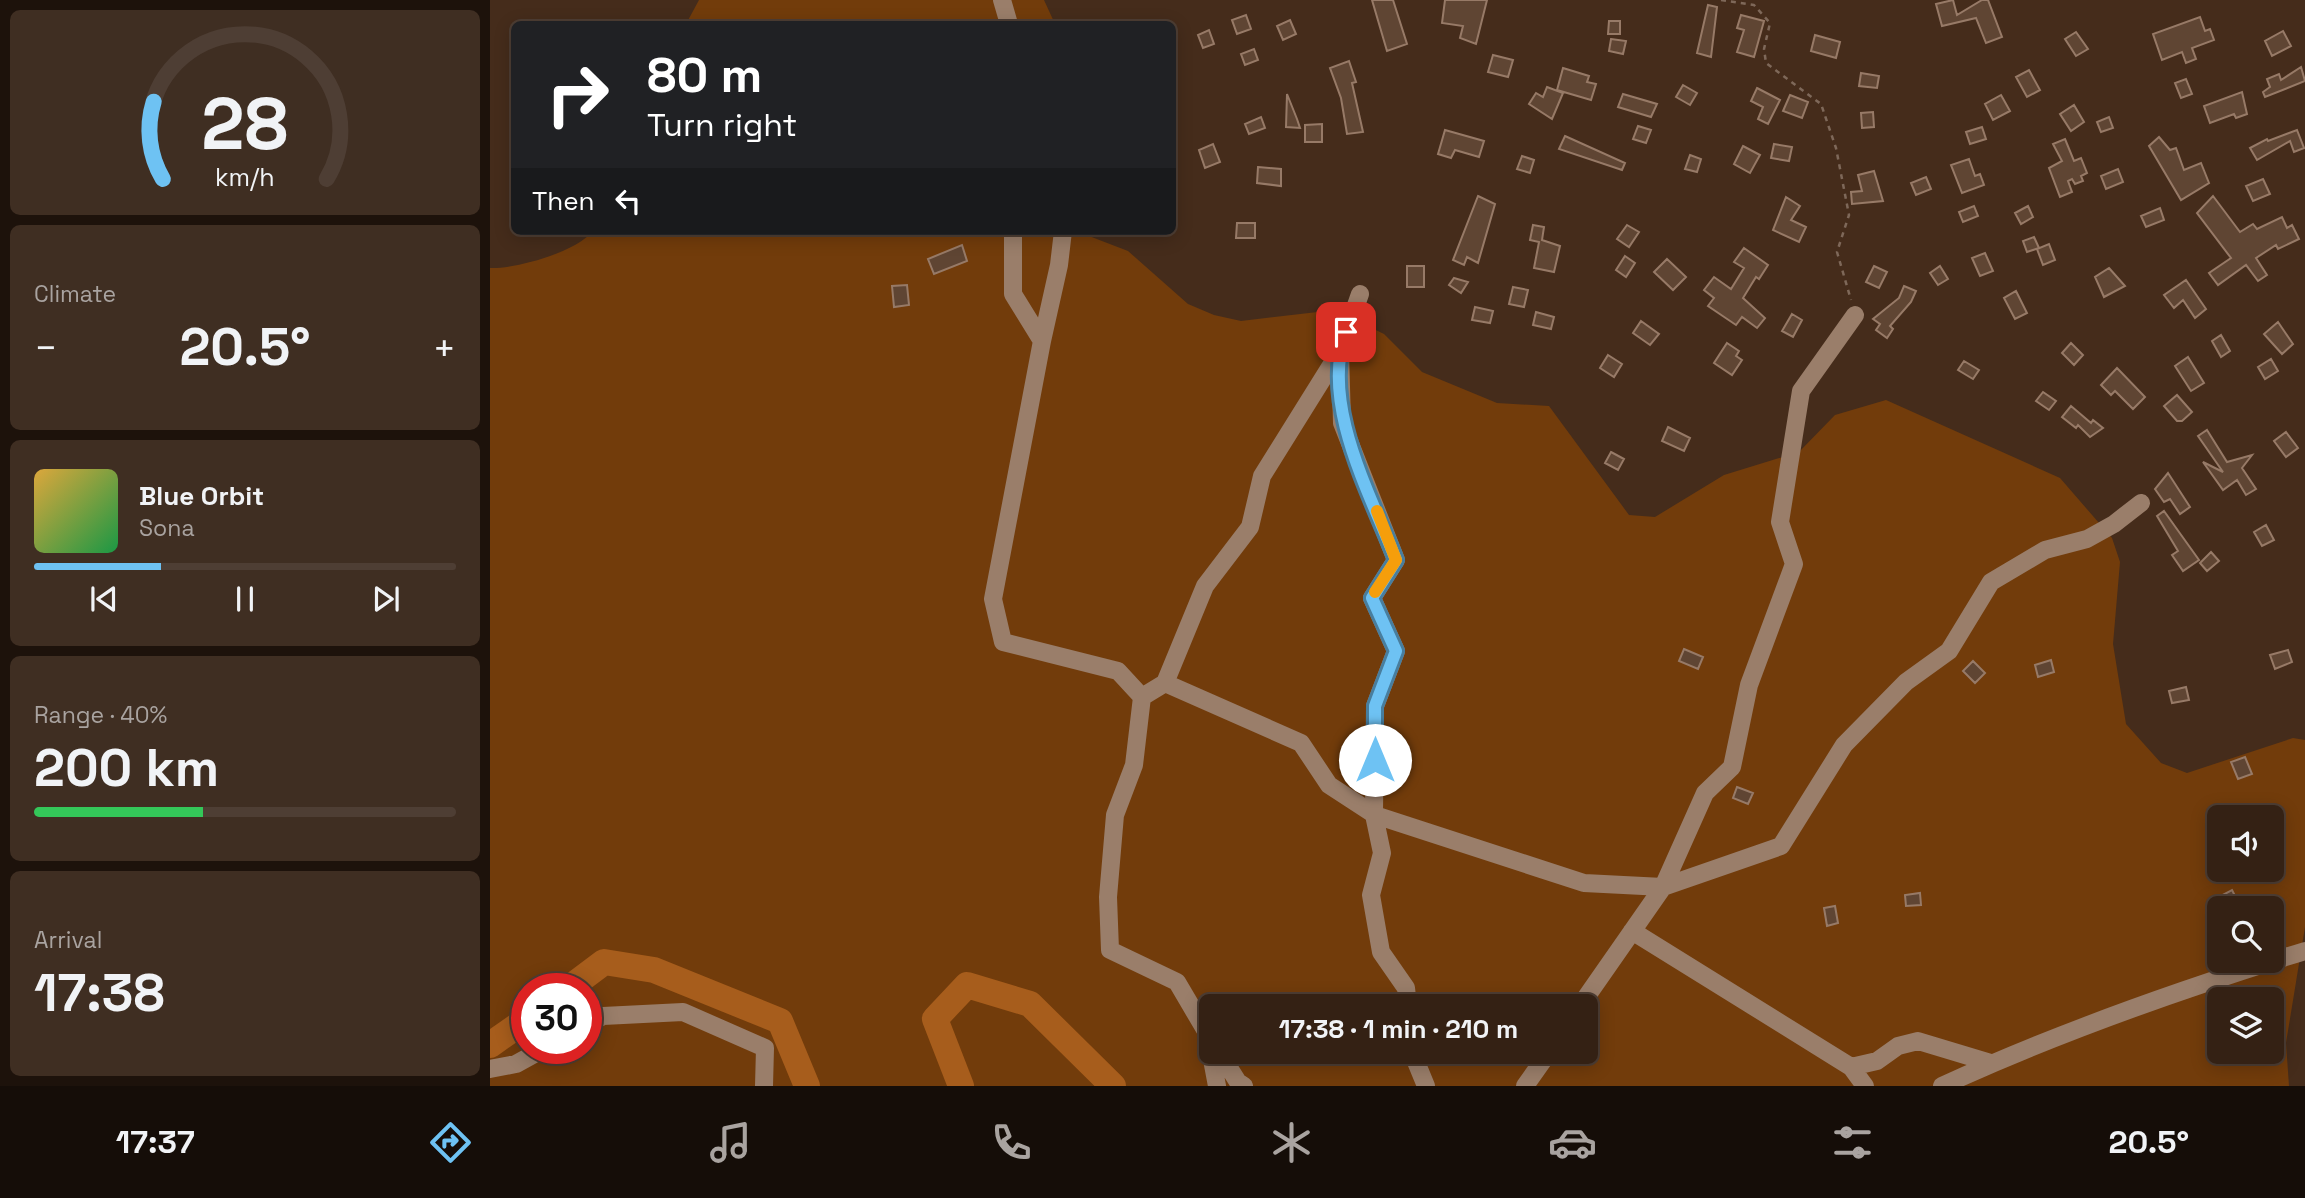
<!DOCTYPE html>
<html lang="en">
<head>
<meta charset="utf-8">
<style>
  body { margin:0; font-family:"Space Grotesk",sans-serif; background:#3f2e22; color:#f1f3f6; height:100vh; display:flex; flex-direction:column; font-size:26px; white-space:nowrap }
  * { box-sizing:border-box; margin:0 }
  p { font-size:23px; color:#a9a3a0 }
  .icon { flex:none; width:38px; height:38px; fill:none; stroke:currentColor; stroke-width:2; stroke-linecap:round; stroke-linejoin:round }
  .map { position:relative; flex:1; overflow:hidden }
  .details { display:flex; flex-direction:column; gap:10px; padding:10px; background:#1d120b; width:490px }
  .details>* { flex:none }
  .banner { position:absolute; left:21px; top:21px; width:665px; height:214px; border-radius:10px; box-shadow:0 4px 18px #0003,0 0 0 2px #4e3e34; background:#202124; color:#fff; overflow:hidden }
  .tools { position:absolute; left:1717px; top:805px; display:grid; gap:14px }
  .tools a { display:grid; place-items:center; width:77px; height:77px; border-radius:10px; background:#342114; box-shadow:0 4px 18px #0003,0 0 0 2px #4e3e34; font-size:35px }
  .speed { position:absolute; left:21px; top:973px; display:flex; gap:14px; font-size:35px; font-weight:700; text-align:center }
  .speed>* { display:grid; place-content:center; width:91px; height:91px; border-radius:50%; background:#342114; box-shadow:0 4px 18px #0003,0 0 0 2px #4e3e34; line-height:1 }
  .speed .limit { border:10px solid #d22; background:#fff; color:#111 }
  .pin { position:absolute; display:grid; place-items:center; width:60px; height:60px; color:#fff; margin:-30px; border-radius:14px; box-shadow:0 4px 10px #0006 }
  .me { position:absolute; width:77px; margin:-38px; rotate:0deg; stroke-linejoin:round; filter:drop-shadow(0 0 5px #0008) }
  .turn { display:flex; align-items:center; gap:24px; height:147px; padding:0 21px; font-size:32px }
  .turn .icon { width:91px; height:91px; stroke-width:2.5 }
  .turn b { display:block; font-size:49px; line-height:60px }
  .then { display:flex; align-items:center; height:66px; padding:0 21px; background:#0003; gap:14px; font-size:26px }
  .big { font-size:52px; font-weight:800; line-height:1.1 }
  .details .card { flex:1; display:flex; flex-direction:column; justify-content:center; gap:10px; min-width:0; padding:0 24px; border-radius:10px; background:#3f2e22 }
  .details .dial { align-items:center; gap:0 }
  .dial svg { height:182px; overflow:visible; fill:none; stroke:#4e3e34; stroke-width:7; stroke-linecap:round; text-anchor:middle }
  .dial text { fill:#f1f3f6; stroke:none }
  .song { display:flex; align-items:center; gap:21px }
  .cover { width:84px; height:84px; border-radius:10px; background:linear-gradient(135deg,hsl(40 70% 55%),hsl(140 70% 35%)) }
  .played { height:7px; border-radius:4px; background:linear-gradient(90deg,#6ec2f3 30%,#4e3e34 30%) }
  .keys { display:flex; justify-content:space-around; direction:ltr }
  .heat { display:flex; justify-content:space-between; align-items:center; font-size:38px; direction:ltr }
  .charge { height:10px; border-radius:5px; background:linear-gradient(90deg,#34c759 40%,#4e3e34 0) }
  .trip { position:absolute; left:709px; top:994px; width:399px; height:70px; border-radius:10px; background:#342114; box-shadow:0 4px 18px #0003,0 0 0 2px #4e3e34; font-weight:800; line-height:70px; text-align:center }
  .dock { display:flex; height:112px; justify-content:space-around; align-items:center; background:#150d08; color:#a9a3a0 }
  .dock .icon { width:49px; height:49px }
  .dock .selected { color:#6ec2f3 }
  .dock b { font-size:32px; color:#f1f3f6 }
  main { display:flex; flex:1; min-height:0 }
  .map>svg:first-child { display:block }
  .green { fill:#723c0b; fill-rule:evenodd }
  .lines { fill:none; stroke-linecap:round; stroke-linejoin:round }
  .river { stroke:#a75d1c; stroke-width:26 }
  .building { fill:#5f4533; stroke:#977a67; stroke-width:2 }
  .path { stroke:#7e6859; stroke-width:2.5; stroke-dasharray:5 5; stroke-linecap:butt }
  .minor { stroke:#9a7e6a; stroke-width:18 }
  .route-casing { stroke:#487e9e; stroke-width:18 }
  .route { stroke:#6ec2f3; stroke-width:12 }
  .slow { stroke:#f59e0b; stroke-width:12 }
</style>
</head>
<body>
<main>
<section class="details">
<div class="card dial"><svg viewBox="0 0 100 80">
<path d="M14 69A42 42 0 1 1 86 69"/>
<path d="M14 69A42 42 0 0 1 10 35" stroke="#6ec2f3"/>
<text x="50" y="56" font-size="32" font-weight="700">28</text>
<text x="50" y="72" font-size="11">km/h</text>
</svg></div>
<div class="card"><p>Climate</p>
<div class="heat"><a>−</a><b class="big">20.5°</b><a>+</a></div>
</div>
<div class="card">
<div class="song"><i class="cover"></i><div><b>Blue Orbit</b><p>Sona</p></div></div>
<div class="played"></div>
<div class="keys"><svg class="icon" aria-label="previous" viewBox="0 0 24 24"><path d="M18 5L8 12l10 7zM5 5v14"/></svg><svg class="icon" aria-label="pause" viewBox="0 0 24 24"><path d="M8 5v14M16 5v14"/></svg><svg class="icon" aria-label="next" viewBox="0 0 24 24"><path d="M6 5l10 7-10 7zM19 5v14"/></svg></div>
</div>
<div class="card"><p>Range · 40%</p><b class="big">200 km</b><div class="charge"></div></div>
<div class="card"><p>Arrival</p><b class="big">17:38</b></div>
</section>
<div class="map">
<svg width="1815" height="1086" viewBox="0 0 1815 1086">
  <rect width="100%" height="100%" fill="#452c1b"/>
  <!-- green -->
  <path class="green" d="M209 0H554L565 24H196Z
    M103 231H586L638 251 698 304 724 315 751 321 845 310 894 334 932 372 1007 403 1059 406 1139 515 1165 517 1234 475 1309 452 1345 415 1396 400 1570 478 1622 538 1630 562 1623 644 1636 724 1671 763 1697 773 1803 738 1815 740V927L1796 1043 1799 1086H0V268C26 269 86 252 103 231ZM1729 817H1782V870H1729ZM1729 908H1782V961H1729ZM37 989H96V1048H37ZM1729 999H1782V1052H1729ZM721 1006H1096V1052H721Z"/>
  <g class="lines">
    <!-- river -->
    <path class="river" d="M78 989 114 962 164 970 290 1021 317 1086
      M0 1045 37 1019
      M471 1086 445 1019 477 985 540 1004 623 1086"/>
  </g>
  <!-- building -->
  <path class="building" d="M882 0H903L917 44 897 51Z
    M955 0H997L986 44 970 38 973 26 952 23Z
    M1463 0 1467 15 1492 0H1498L1512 37 1496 43 1486 18 1452 26 1446 4Z
    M1218 5 1227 7 1221 57 1207 53Z
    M756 15 761 29 747 34 742 20Z
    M1251 15 1274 21 1264 57 1247 52 1254 30 1247 28Z
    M1710 17 1715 31 1720 29 1724 40 1702 48 1706 59 1696 63 1692 52 1672 60 1663 34Z
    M800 20 806 34 793 40 787 26Z
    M1119 21H1130V34H1118Z
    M719 30 724 44 713 48 708 35Z
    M1793 31 1801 46 1782 56 1775 41Z
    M1586 32 1598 49 1586 56 1575 39Z
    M1325 35 1350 42 1346 58 1321 51Z
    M1121 39 1136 41 1133 54 1119 51Z
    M764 49 768 60 755 65 751 54Z
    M1003 55 1023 60 1018 77 998 72Z
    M859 61 866 82 862 83 873 132 857 134 851 98 840 68Z
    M1811 67 1815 81 1775 97 1773 92 1780 87 1777 79 1789 74 1791 80Z
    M1073 68 1099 76 1097 82 1106 84 1101 100 1067 90Z
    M1539 70 1550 90 1537 97 1526 77Z
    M1371 73 1389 76 1387 88 1369 86Z
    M1696 79 1702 94 1691 98 1685 83Z
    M1193 85 1207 93 1200 105 1186 97Z
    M1057 87 1073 93 1062 119 1039 104 1046 93 1053 97Z
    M1267 88 1290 100 1278 124 1268 119 1273 107 1261 101Z
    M1752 92 1757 114 1746 118 1744 114 1720 123 1714 106Z
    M797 94 807 119 810 128 796 127Z
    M1133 94 1167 104 1161 117 1128 107Z
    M1300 95 1318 102 1312 118 1293 111Z
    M1511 95 1520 111 1503 120 1495 104Z
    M1584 105 1594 122 1581 131 1570 114Z
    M1383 112 1384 127 1372 128 1371 113Z
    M771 117 775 128 759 134 755 124Z
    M1619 117 1623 128 1611 132 1607 122Z
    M832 124V142H815V125Z
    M1148 126 1161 130 1156 143 1143 139Z
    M1492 127 1496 139 1480 144 1476 132Z
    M955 130 994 141 989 157 965 150 961 158 948 154Z
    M1807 130 1814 148 1804 152 1800 141 1767 160 1760 148 1777 139 1778 141Z
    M1075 136 1135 163 1132 170 1069 149Z
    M1669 137 1680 150 1686 148 1694 170 1711 163 1719 183 1691 200 1659 146Z
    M1575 139 1584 161 1591 158 1597 173 1591 176 1593 181 1585 184 1582 179 1578 181 1582 192 1570 197 1559 168 1572 161 1563 144Z
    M723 144 730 162 715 168 709 150Z
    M1284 144 1302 147 1299 161 1281 158Z
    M1253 146 1270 155 1260 173 1244 164Z
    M1200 155 1211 159 1207 172 1195 169Z
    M1032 156 1044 160 1040 173 1027 169Z
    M1479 159 1485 176 1490 174 1494 185 1472 193 1461 165Z
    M768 167 791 169V186L767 183Z
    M1628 169 1633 182 1616 189 1611 176Z
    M1384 171 1393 201 1362 204 1361 192 1372 191 1368 175Z
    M1436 177 1441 189 1426 195 1421 183Z
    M1773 179 1780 194 1763 201 1756 186Z
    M988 196 1005 204 988 263 977 257 974 265 963 260Z
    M1723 196 1750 232 1763 224 1767 229 1792 217 1797 228 1802 225 1809 239 1788 249 1786 245 1766 258 1777 275 1768 281 1756 265 1728 285 1719 273 1741 258 1707 213Z
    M1296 197 1310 206 1301 220 1316 227 1309 242 1283 230Z
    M1484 206 1488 216 1473 222 1469 212Z
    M1538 206 1543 217 1531 224 1525 213Z
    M1670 208 1674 220 1656 227 1651 216Z
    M747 223H765V238H746Z
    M1043 225 1054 227 1052 240 1070 246 1064 272 1044 268 1049 242 1040 240Z
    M1137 225 1149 232 1139 247 1127 239Z
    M1544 237 1549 248 1537 252 1533 241Z
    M1559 244 1565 260 1553 265 1547 249Z
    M472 245 477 261 444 274 438 259Z
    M1254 248 1278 265 1269 279 1266 277 1253 298 1275 318 1267 328 1252 317 1246 325 1218 306 1224 298 1214 290 1224 277 1241 289 1254 268 1244 262Z
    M1495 253 1503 271 1490 276 1482 258Z
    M1135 256 1145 263 1136 277 1126 270Z
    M1177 259 1196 277 1183 290 1164 272Z
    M917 266H934V287H917Z
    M1384 266 1397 272 1389 288 1376 282Z
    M1450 266 1458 279 1448 285 1440 273Z
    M1619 268 1635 286 1614 297 1605 277Z
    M964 278 978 282 971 293 959 285Z
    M1696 280 1716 309 1705 318 1693 300 1684 308 1674 295Z
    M417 285 419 305 404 307 402 286Z
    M1414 286 1426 291 1421 302 1400 326 1403 329 1397 338 1386 330 1390 324 1383 319 1409 298Z
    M1023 287 1038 290 1034 307 1019 304Z
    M1526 291 1537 313 1525 319 1514 298Z
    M985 307 1003 311 1000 323 982 320Z
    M1046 312 1064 317 1061 329 1043 325Z
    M1302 314 1312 320 1303 337 1292 331Z
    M1151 321 1169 334 1160 345 1143 333Z
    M1788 322 1803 344 1792 354 1774 334Z
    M1731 335 1740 351 1731 357 1722 341Z
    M1237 343 1249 351 1246 356 1252 360 1242 375 1224 363Z
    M1581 343 1593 355 1584 365 1572 353Z
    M1118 355 1132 364 1124 377 1110 368Z
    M1698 357 1714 383 1701 391 1685 366Z
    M1781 359 1788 371 1775 379 1768 367Z
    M1474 361 1489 370 1483 379 1468 370Z
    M1627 368 1655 397 1643 409 1625 391 1621 395 1611 385Z
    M1553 392 1566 401 1559 410 1546 401Z
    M1687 395 1702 412 1692 421H1687L1674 406Z
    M1581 406 1601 423 1603 420 1613 428 1600 437 1588 425 1586 428 1572 417Z
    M1178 427 1200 438 1194 451 1172 441Z
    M1717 430 1737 462 1762 455 1752 468 1766 489 1756 495 1747 480 1733 490 1713 462 1733 472 1708 436Z
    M1796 432 1808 448 1796 457 1784 441Z
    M1121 452 1134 459 1128 470 1115 463Z
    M1678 473 1700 507 1690 514 1680 499 1674 502 1665 489Z
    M1674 511 1709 560 1693 571 1682 555 1688 551 1667 516Z
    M1776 525 1784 540 1772 546 1764 532Z
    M1721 552 1729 561 1717 571 1710 563Z
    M1194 649 1213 657 1208 669 1189 661Z
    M1798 650 1802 662 1785 669 1780 655Z
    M1561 660 1564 672 1548 677 1545 665Z
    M1483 661 1495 673 1485 683 1473 671Z
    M1696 687 1699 700 1682 703 1679 691Z
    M1755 757 1762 774 1748 779 1741 762Z
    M1247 787 1263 793 1258 804 1243 798Z
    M1742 890 1751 908H1730L1725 899Z
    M1430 893 1431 905 1416 906 1415 895Z
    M1345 906 1348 923 1337 926 1334 908Z"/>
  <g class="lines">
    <!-- path -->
    <path class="path" d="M1231 0 1264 5 1280 23 1274 49 1276 63 1331 104 1346 148 1359 215 1347 252 1361 300"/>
    <!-- minor -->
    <path class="minor" d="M512 0 519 24
      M523 231V294L552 341 503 599 513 642 628 671 652 697 644 765 625 815 618 897 620 950 687 982 717 1033 727 1086
      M870 294 850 351 852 423 906 560 882 598 906 651 885 706 884 815 892 853 881 895 891 952 916 988 918 1006
      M552 341 569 265 573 231
      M675 683 811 743 839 785 885 815 1094 883 1173 887 1291 846 1354 745 1416 682 1459 651 1501 582 1555 550 1597 539 1624 524 1651 503
      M652 697 675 683 715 586 760 527 772 476 850 351
      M1142 931 1361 1067 1375 1086
      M1090 1006 1173 887 1215 793 1242 767 1259 685 1304 564 1290 522 1311 391 1365 315
      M96 1025 113 1016 193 1012 275 1048 274 1086
      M729 1052 748 1082 754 1086
      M922 1052 936 1086
      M1361 1067 1387 1061 1408 1046 1428 1041 1501 1063
      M0 1069 26 1064 55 1048
      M1035 1086 1059 1052
      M1452 1086C1569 1032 1692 989 1815 951"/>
  </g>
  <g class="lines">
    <!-- route casing -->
    <g class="route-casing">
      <path id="route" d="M856 332C830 404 880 493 906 560L882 598 906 651 885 706V760"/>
    </g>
    <!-- route -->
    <use href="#route" class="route"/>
    <!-- slow -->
    <path class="slow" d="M885 592 906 560 887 511"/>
  </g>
</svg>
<div class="tools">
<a><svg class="icon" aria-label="sound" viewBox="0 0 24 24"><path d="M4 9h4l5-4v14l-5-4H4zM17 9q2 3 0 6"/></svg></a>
<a><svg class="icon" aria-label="search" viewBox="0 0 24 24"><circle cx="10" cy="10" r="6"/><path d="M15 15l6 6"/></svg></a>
<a><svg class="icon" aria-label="layers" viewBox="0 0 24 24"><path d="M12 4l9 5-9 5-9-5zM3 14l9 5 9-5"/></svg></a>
</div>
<div class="speed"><div class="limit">30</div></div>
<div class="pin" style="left:856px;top:332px;background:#d93025"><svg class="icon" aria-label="arrive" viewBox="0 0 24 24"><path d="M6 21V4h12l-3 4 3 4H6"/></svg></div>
<svg class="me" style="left:885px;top:760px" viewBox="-20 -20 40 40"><circle r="19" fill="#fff"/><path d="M0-13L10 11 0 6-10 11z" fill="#6ec2f3"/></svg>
<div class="trip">17:38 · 1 min · 210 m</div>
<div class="banner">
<div class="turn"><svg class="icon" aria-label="right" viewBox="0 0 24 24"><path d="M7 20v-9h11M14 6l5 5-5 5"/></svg><div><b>80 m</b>Turn right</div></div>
<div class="then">Then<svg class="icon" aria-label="left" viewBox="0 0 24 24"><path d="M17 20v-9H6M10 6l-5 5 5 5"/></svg></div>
</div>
</div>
</main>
<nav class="dock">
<b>17:37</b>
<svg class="icon selected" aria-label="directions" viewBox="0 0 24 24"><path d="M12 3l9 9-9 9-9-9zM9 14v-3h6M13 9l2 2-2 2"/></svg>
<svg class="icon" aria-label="music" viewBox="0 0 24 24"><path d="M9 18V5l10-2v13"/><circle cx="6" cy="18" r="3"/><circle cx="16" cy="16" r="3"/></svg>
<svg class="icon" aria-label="phone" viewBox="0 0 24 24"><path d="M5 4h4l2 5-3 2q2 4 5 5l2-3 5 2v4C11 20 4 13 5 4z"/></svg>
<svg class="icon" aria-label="climate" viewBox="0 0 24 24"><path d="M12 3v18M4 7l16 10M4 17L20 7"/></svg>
<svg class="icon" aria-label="car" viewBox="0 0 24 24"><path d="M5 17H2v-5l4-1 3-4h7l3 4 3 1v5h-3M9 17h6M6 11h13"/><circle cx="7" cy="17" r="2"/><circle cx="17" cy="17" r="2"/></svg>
<svg class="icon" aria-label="filters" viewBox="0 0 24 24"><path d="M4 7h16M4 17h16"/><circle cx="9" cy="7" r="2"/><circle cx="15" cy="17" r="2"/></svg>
<b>20.5°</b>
</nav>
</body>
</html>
